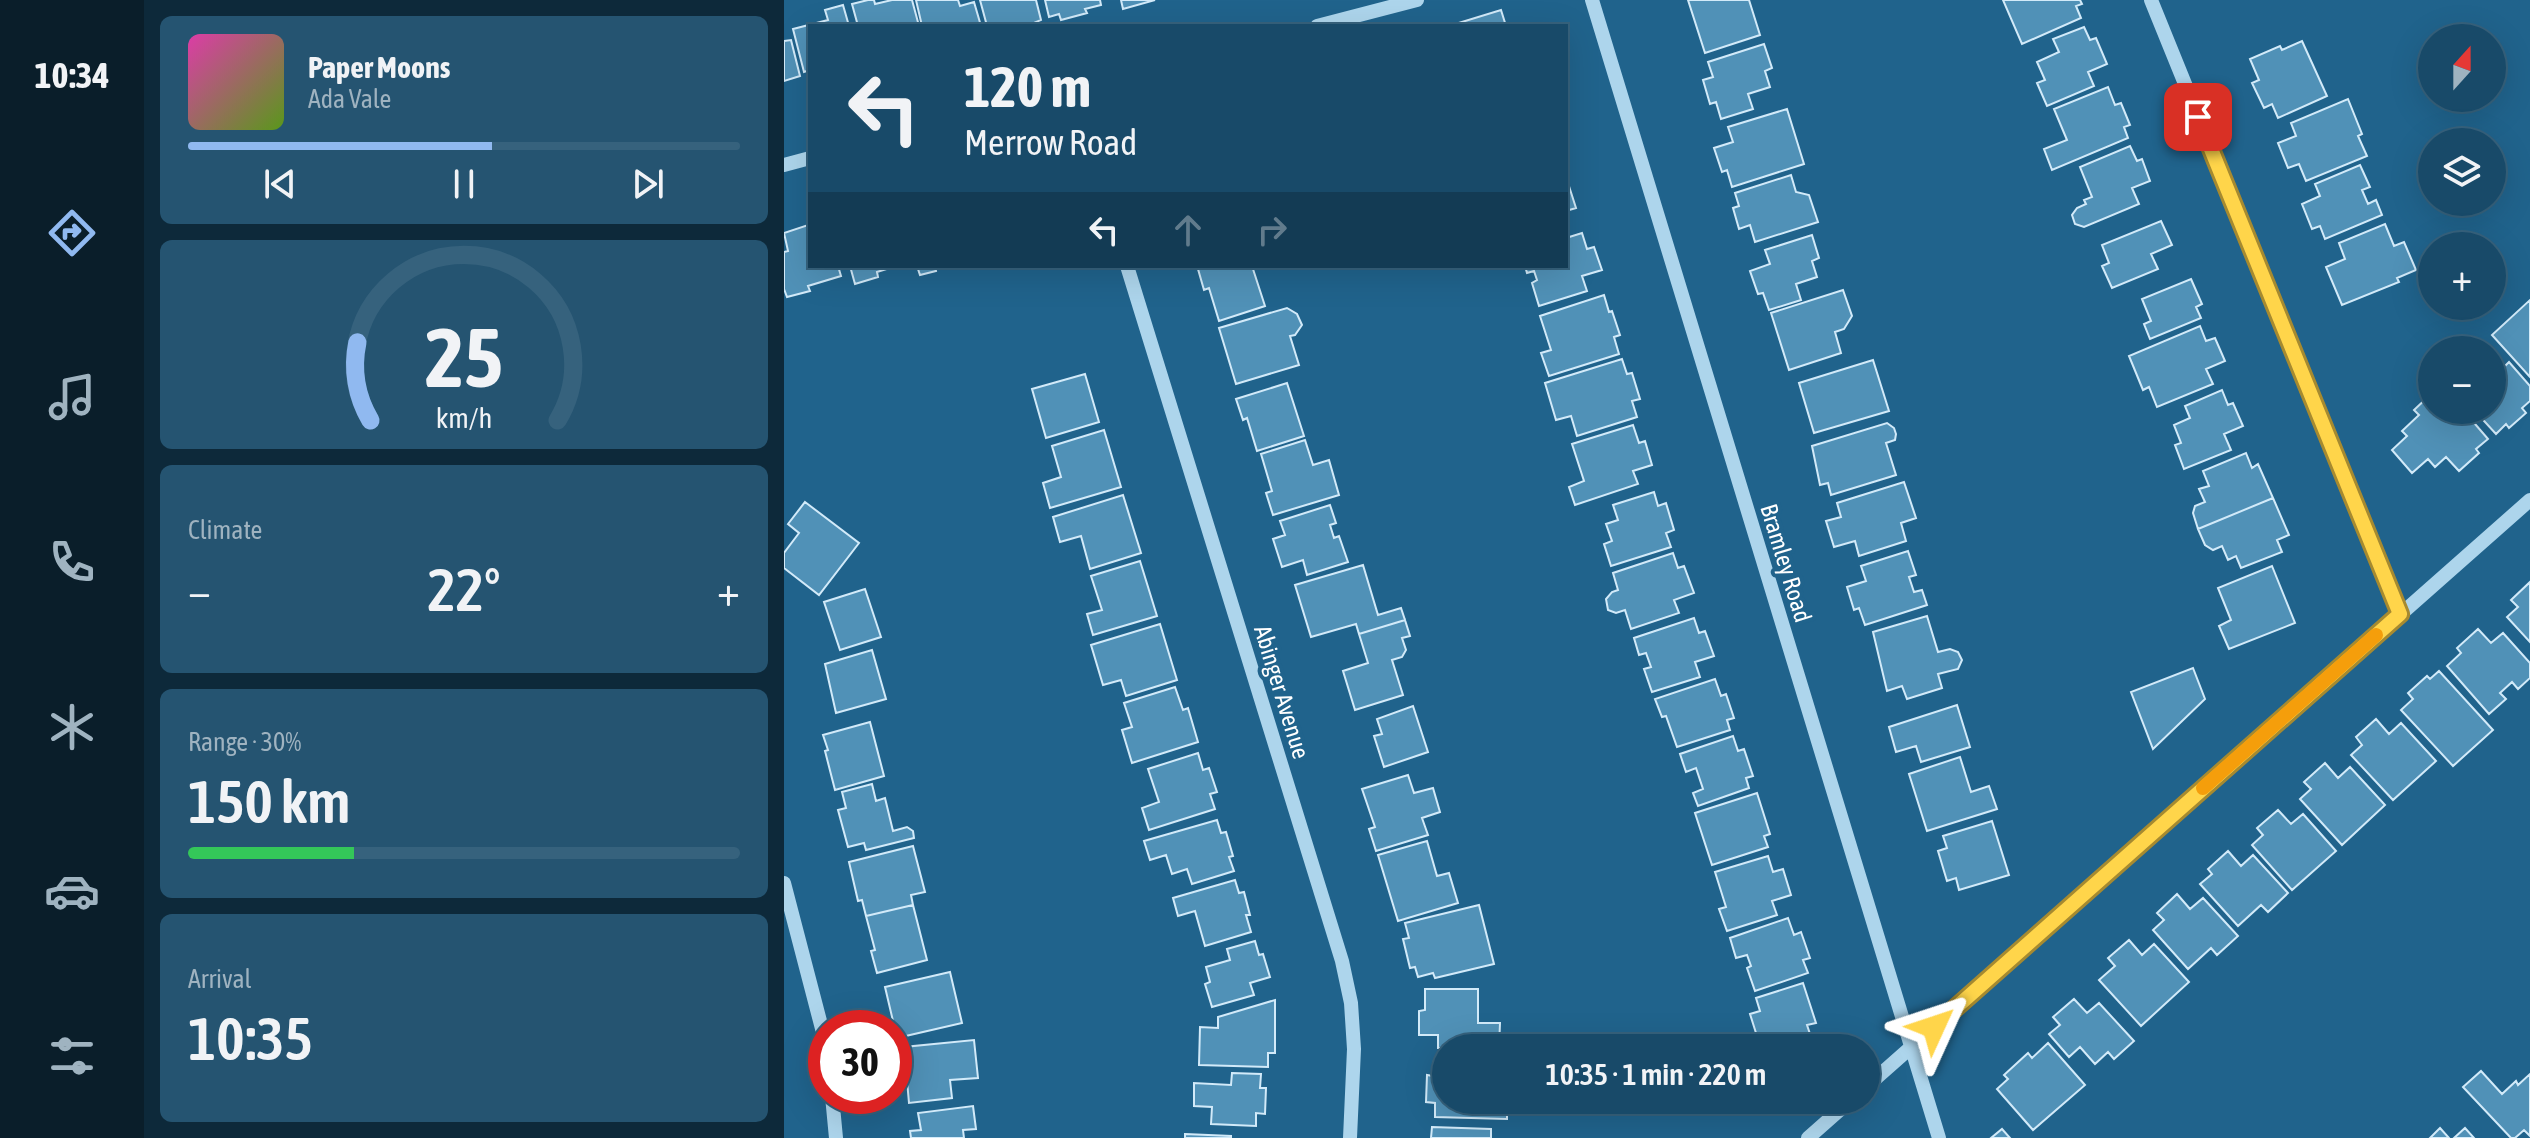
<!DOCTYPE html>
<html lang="en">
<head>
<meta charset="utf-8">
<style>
  body { margin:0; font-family:"Asap Condensed",sans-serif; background:#255471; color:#f1f3f6; height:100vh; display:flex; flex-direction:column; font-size:30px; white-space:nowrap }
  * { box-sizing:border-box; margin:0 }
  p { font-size:26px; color:#9fb3c0 }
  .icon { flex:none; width:44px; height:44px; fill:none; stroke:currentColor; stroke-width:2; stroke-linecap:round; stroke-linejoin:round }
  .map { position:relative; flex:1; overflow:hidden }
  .drawer { display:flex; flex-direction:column; gap:16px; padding:16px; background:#0d293a; width:640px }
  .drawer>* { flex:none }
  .banner { position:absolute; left:24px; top:24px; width:760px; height:244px; border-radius:0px; box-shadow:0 8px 32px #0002,0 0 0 2px #36627d; background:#184a69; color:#f1f3f6; overflow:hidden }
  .needle { width:52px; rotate:21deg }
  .controls { position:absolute; left:1634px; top:24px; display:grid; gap:16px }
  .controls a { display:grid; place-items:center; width:88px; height:88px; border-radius:50%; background:#184a69; box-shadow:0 8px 32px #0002,0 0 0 2px #36627d; font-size:40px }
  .speed { position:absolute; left:24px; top:1010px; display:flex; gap:16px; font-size:40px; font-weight:700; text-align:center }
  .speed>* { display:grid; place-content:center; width:104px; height:104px; border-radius:50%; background:#184a69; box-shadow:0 8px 32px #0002,0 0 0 2px #36627d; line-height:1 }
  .speed .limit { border:12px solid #d22; background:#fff; color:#111 }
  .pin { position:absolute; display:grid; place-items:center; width:68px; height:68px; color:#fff; margin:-34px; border-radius:16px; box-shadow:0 4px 12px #0006 }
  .me { position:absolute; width:88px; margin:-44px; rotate:48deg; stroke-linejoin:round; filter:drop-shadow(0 0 6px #0008) }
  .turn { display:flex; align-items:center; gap:28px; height:168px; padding:0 24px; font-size:36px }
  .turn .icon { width:104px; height:104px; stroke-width:2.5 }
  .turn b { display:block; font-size:56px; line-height:68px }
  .lanes { display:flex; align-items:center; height:76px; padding:0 24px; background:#0003; justify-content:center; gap:40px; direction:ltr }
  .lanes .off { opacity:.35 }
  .big { font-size:60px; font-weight:600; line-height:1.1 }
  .drawer .tile { flex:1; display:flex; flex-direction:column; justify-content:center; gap:12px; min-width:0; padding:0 28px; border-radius:12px; background:#255471 }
  .drawer .dial { align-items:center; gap:0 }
  .dial svg { height:208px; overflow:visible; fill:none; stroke:#36627d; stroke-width:7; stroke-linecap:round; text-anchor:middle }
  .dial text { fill:#f1f3f6; stroke:none }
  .song { display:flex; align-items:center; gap:24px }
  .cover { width:96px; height:96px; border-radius:12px; background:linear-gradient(135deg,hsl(320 70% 55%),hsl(90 70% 35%)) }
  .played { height:8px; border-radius:4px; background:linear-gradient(90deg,#90b9f0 55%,#36627d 55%) }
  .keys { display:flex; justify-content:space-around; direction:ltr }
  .heat { display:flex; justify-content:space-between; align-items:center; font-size:44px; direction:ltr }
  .charge { height:12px; border-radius:6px; background:linear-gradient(90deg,#34c759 30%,#36627d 0) }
  .trip { position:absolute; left:648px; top:1034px; width:448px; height:80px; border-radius:40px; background:#184a69; box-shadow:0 8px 32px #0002,0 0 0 2px #36627d; font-weight:600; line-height:80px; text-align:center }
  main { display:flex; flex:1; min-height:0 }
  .menu { display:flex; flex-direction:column; width:144px; justify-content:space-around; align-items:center; background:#0a1e2a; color:#9fb3c0 }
  .menu .icon { width:56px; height:56px }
  .menu .active { color:#90b9f0 }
  .menu b { font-size:36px; color:#f1f3f6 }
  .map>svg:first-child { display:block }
  .building { fill:#5091b7; stroke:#d2eaf9; stroke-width:2 }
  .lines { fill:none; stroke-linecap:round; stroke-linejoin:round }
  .minor { stroke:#add5ec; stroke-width:14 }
  .route-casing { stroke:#a68a30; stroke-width:20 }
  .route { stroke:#ffd54a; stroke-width:14 }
  .slow { stroke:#f59e0b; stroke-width:14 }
  .labels { text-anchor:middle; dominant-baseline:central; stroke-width:8; stroke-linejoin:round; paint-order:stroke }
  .street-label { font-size:24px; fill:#fff; stroke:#20638c }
</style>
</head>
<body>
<main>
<nav class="menu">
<b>10:34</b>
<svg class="icon active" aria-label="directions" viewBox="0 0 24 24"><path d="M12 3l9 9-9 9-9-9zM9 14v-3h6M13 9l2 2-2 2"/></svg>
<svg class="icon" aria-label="music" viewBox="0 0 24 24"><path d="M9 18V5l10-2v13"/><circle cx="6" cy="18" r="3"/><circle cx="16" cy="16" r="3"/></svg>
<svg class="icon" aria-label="phone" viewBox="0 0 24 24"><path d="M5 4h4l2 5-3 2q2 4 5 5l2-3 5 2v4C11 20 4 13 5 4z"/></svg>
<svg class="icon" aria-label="climate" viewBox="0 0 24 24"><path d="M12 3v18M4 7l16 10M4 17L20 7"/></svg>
<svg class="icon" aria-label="car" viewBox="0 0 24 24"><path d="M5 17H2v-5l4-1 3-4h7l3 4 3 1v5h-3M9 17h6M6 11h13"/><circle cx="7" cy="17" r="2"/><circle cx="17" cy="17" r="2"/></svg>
<svg class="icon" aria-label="filters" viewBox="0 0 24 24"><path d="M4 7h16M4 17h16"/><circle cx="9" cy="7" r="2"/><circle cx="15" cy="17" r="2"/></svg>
</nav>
<section class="drawer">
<div class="tile">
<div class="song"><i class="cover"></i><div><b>Paper Moons</b><p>Ada Vale</p></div></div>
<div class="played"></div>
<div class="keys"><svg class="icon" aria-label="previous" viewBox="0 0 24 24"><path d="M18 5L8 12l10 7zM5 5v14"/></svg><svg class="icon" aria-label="pause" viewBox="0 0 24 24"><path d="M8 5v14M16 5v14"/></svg><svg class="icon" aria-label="next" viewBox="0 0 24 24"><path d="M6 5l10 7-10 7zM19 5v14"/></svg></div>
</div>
<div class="tile dial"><svg viewBox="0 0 100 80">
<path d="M14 69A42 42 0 1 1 86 69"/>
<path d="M14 69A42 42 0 0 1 9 39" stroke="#90b9f0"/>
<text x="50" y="56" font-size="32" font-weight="700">25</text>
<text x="50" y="72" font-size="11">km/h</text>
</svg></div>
<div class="tile"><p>Climate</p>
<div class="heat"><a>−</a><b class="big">22°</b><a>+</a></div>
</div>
<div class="tile"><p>Range · 30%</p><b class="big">150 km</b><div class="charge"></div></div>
<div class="tile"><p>Arrival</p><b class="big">10:35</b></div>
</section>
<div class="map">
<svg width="1746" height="1138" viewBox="0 0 1746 1138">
  <rect width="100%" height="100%" fill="#20638c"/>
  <!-- building -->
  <path class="building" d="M84 0H90L91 4 108 0H128L135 26H74L68 4Z
    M132 0H174L176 6 190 2 197 26H138Z
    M196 0H252L257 20 243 26H203Z
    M261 0H316L317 5 301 9 303 13 277 20 275 14 265 17Z
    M337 0H371L339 9Z
    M904 0H965L976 35 921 53Z
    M1219 0H1296L1298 4 1292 6 1297 18 1238 44Z
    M59 5 65 26H26V70L20 72 9 29 44 20 41 10Z
    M717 10 722 26H668V25Z
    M1300 27 1306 40 1312 38 1323 64 1304 72 1310 86 1263 106 1253 83 1261 80 1253 62 1275 52 1269 39Z
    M7 40 16 76 0 81V41Z
    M1518 41 1543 96 1494 118 1488 104 1480 108 1468 83 1475 80 1466 59 1496 46 1498 50Z
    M980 44 988 68 981 71 986 87 964 94 969 109 937 119 932 102 926 104 919 80 929 77 924 62Z
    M1324 87 1331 105 1337 103 1346 125 1340 127 1344 138 1268 170 1260 149 1283 140 1270 109Z
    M1564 99 1578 134 1574 136 1583 156 1522 181 1515 164 1504 168 1494 143 1512 136 1507 123Z
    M1003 109 1020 164 948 187 943 170 938 172 930 148 949 142 944 127Z
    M1346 146 1353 161 1358 159 1366 181 1348 188 1355 204 1300 227 1291 224 1288 215 1293 208 1302 204 1300 200 1308 197 1296 167Z
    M1576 165 1586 187 1578 190 1584 204 1592 200 1598 215 1541 239 1536 226 1528 229 1518 204 1536 196 1531 184Z
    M1007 175 1012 192 1025 195 1034 222 971 242 966 225 955 229 949 208 955 206 951 193Z
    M784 183 792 208 782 211V184Z
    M1377 221 1388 245 1367 254 1374 269 1328 288 1318 266 1325 263 1318 245Z
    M1601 224 1610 246 1620 242 1632 270 1613 278 1615 282 1558 305 1542 267 1561 259 1555 243Z
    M24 225 26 266H54L57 276 24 286 26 291 3 297 0 289V252L4 251 0 233Z
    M798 233 803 249 810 247 818 270 798 276 803 291 755 306 748 283 753 280 750 271 743 273 741 266H782V238Z
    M1028 235 1035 258 1028 261 1033 277 1012 284 1017 300 985 310 979 293 974 294 966 271 986 264 981 250Z
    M66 266H109V267L93 272 94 277 71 284Z
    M133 266H151L152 271 136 275Z
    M422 266H468L481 306 435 321 425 288 420 290 414 269Z
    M1407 279 1418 304 1412 307 1417 318 1366 339 1360 324 1367 321 1358 299Z
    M1059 290 1068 316 1060 329 1051 332 1057 353 1005 370 987 313Z
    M820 295 825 312 828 311 836 335 830 337 835 354 765 376 757 353 767 350 756 316Z
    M1746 300V377L1708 335Z
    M503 308 513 314 518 325 511 335 506 336 515 365 452 384 435 328Z
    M1416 326 1422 341 1431 338 1441 361 1422 369 1429 384 1373 407 1365 387 1359 390 1345 356Z
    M1708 352 1721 366 1725 362 1746 386V401L1738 408 1742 413 1725 428 1722 424 1712 434 1690 410H1708Z
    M838 359 843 374 848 373 856 399 848 401 853 417 793 436 787 416 772 420 761 383Z
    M1089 360 1105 411 1030 433 1015 383Z
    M301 374 315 422 262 438 248 389Z
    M503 383 520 436 473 451 463 418 459 420 452 399Z
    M1438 390 1444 405 1449 403 1459 426 1440 434 1447 450 1400 469 1391 445 1397 443 1390 425 1406 418 1401 406Z
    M1645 396 1648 397V410H1679L1704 439 1692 449 1695 453 1675 471 1662 457 1651 467 1644 459 1628 473 1608 450 1623 436 1618 431 1635 415 1630 410Z
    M1103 423 1110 428 1112 434 1111 440 1102 443 1112 475 1047 495 1044 483 1036 485 1028 446Z
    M849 425 855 443 861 441 868 465 849 471 854 484 791 505 785 487 800 481 788 444Z
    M320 430 337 487 266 508 259 483 277 477 268 446Z
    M521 440 529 465 545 460 555 495 489 515 482 493 488 491 477 454Z
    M1462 453 1468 468 1474 464 1489 498 1414 529 1409 513 1411 506 1421 502 1415 489 1425 486 1419 471Z
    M1120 482 1132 518 1117 523 1122 541 1075 556 1071 541 1050 547 1042 521 1057 517 1053 503Z
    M870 492 874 506 882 503 890 530 882 533 887 547 827 566 820 544 828 541 822 524 834 520 829 505Z
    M339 495 357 553 306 569 297 536 276 542 269 517Z
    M1489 498 1505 535 1493 540 1498 552 1457 568 1452 556 1444 560 1438 546 1429 550 1421 545 1414 529Z
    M21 502 75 543 35 595 0 568V553L15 533 4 524Z
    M546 505 552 523 546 525 550 538 555 536 564 562 523 575 519 560 498 567 489 539 501 535 496 521Z
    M1124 551 1132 575 1125 577 1130 592 1138 590 1143 605 1081 625 1075 608 1070 610 1063 587 1082 581 1077 566Z
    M889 553 894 568 900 566 910 593 890 600 895 613 847 629 841 610 832 613 824 610 822 599 828 592 834 590 829 573Z
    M356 561 373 616 309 635 303 614 318 610 307 576Z
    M579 565 594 615 617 608 621 620 575 634 572 624 527 637 511 585Z
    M1488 566 1511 623 1445 649 1435 626 1447 620 1434 588Z
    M1746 582V642L1723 617 1734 607 1727 600Z
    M81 589 97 637 56 650 40 602Z
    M1143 616 1154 652 1166 649 1174 652 1178 660 1174 669 1154 674 1158 688 1123 699 1118 686 1103 691 1089 632Z
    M910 618 915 633 921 631 930 656 911 662 916 677 868 692 860 669 867 667 862 653 855 655 850 638Z
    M621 620 626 636 618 638 622 650 618 657 608 660 619 695 571 710 559 671 584 663 575 634Z
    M376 624 393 680 342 696 337 680 319 685 307 645Z
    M1694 629 1707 643 1719 633 1746 663V678L1734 689 1728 682 1716 693 1722 699 1705 714 1663 666 1677 653 1673 648Z
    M88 650 102 699 52 713 41 664Z
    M1409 668 1421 699 1369 749 1347 692Z
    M1655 671 1709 730 1669 766 1617 710 1629 699 1624 693 1643 676 1646 679Z
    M931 679 937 696 942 694 950 718 943 720 946 730 893 747 882 716 878 717 871 699Z
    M391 687 399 710 404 708 414 742 348 763 338 730 348 727 340 703Z
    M1173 705 1186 747 1137 762 1132 746 1112 752 1105 727Z
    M629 706 644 752 600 767 590 736 598 734 593 719Z
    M1592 719 1605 734 1617 723 1652 761 1609 800 1567 755 1578 745 1572 737Z
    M86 722 100 776 51 790 41 751 44 750 39 735Z
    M949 736 954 751 960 749 969 776 962 778 965 788 914 806 909 793 919 789 912 768 902 772 896 754Z
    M414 753 419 770 425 768 433 792 426 794 431 809 365 830 358 808 375 802 364 769Z
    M1176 757 1187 792 1205 786 1213 809 1143 831 1125 774Z
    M1541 763 1554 778 1566 767 1601 805 1558 845 1516 799 1527 789 1520 782Z
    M624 775 630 793 649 788 656 812 638 818 644 835 592 851 585 829 591 827 578 789Z
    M88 784 92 801 101 798 109 831 123 827 129 831 130 838 82 850 80 843 64 847 54 810 62 808 58 792Z
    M973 793 986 834 980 836 984 847 928 865 911 813Z
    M1494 810 1507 824 1519 814 1552 851 1508 890 1468 845 1479 835 1473 828Z
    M433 820 437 833 442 832 449 856 445 857 450 871 408 884 403 869 388 874 382 855 366 860 360 841Z
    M1208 821 1225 875 1175 890 1172 878 1163 881 1154 851 1163 848 1159 836Z
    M643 841 653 876 665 873 674 903 614 921 594 855Z
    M129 846 141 892 127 895 129 905 82 916 78 900 74 901 65 862Z
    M1444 851 1457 866 1469 855 1504 893 1484 912 1477 905 1454 926 1416 884 1428 874 1424 869Z
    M984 856 989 872 999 869 1007 895 988 901 993 915 943 931 935 909 942 907 931 872Z
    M451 880 455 893 460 892 466 915H462L467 932 421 946 411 911 394 916 389 898Z
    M1393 894 1406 909 1419 898 1454 936 1433 955 1427 948 1404 969 1369 930 1380 920 1373 913Z
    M129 905 143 960 93 973 87 951 91 950 82 916Z
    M695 905 710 964 651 978 649 973 634 977 631 967 626 968 619 939 625 938 621 923Z
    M1004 918 1010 935 1017 932 1026 958 1019 960 1024 973 971 991 963 968 967 966 963 955 952 958 946 938Z
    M1345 940 1358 955 1370 944 1405 982 1357 1026 1315 980 1331 966 1324 958Z
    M471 941 475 955 479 954 486 977 466 983 470 995 428 1007 421 984 426 982 422 967 446 960 443 949Z
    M166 972 178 1023 113 1038 101 987Z
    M1019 983 1032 1023 1023 1025 1029 1043 1015 1048H957L954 1039 972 1033 966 1014 976 1011 972 998Z
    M641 989H694V1023H716L715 1048H654V1035H635V1011L641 1010Z
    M1290 999 1303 1013 1315 1003 1350 1041 1330 1059 1324 1052 1311 1064 1296 1047 1285 1057 1265 1034 1276 1025 1269 1017Z
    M491 1000V1053H484V1067L415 1065 416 1027 434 1028V1017Z
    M190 1040 194 1078 166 1080 168 1098 125 1103 120 1047Z
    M1264 1043 1301 1085 1249 1130 1213 1089 1224 1079 1220 1075 1244 1053 1248 1058Z
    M650 1060H662V1100H723V1119L651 1117V1103L642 1102 643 1075 649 1076Z
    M1697 1071 1718 1094 1732 1081 1734 1085 1746 1074V1136L1740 1130 1731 1138H1727L1679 1087Z
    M448 1073 477 1074 476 1088H482L481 1114 472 1113V1126L427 1124 428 1107 410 1106V1083L447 1085Z
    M189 1106 192 1129 179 1130 180 1138H127L126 1131 137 1130 134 1113Z
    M648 1127 707 1129V1138H647Z
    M1656 1128 1665 1138H1646Z
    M1681 1128 1690 1138H1670Z
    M1218 1129 1226 1138H1207Z
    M401 1134 447 1136V1138H401Z"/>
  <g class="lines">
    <!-- minor -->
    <path class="minor" d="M808 0 1155 1138
      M1367 0 1616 614
      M533 26 633 0
      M0 165 26 158
      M343 266 558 961 567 1003 570 1049 566 1138
      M0 883 42 1044
      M1082 1087 1746 500
      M48 1096 52 1138
      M1024 1138 1067 1100"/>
  </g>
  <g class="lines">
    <!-- route casing -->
    <g class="route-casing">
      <path id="route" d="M1150 1027 1616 614 1414 117"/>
    </g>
    <!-- route -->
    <use href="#route" class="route"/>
    <!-- slow -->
    <path class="slow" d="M1419 788 1592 635"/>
  </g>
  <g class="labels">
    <!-- street labels -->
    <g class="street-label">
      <text transform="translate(1002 563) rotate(73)">Bramley Road</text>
      <text transform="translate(498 692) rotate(73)">Abinger Avenue</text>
    </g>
  </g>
</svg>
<div class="controls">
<a><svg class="needle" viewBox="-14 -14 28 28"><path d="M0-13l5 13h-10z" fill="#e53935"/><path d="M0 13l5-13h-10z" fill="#9fb3c0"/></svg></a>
<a><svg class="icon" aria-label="layers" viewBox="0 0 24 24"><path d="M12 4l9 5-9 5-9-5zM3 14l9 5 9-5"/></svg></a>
<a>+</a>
<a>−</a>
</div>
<div class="speed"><div class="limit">30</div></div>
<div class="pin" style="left:1414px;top:117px;background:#d93025"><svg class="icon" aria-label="arrive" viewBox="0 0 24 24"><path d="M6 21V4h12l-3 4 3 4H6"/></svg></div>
<svg class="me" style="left:1150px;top:1027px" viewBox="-20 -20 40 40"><path d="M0-17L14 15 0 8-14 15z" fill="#ffd54a" stroke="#fff" stroke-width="4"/></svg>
<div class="trip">10:35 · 1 min · 220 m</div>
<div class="banner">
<div class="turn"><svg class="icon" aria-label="left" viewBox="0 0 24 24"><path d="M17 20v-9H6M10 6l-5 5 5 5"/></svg><div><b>120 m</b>Merrow Road</div></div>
<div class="lanes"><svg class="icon" aria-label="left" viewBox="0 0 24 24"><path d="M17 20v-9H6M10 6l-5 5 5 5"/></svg><svg class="icon off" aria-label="ahead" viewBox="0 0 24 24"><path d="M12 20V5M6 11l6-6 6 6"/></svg><svg class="icon off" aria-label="right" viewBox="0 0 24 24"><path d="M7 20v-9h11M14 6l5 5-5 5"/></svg></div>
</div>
</div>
</main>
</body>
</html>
